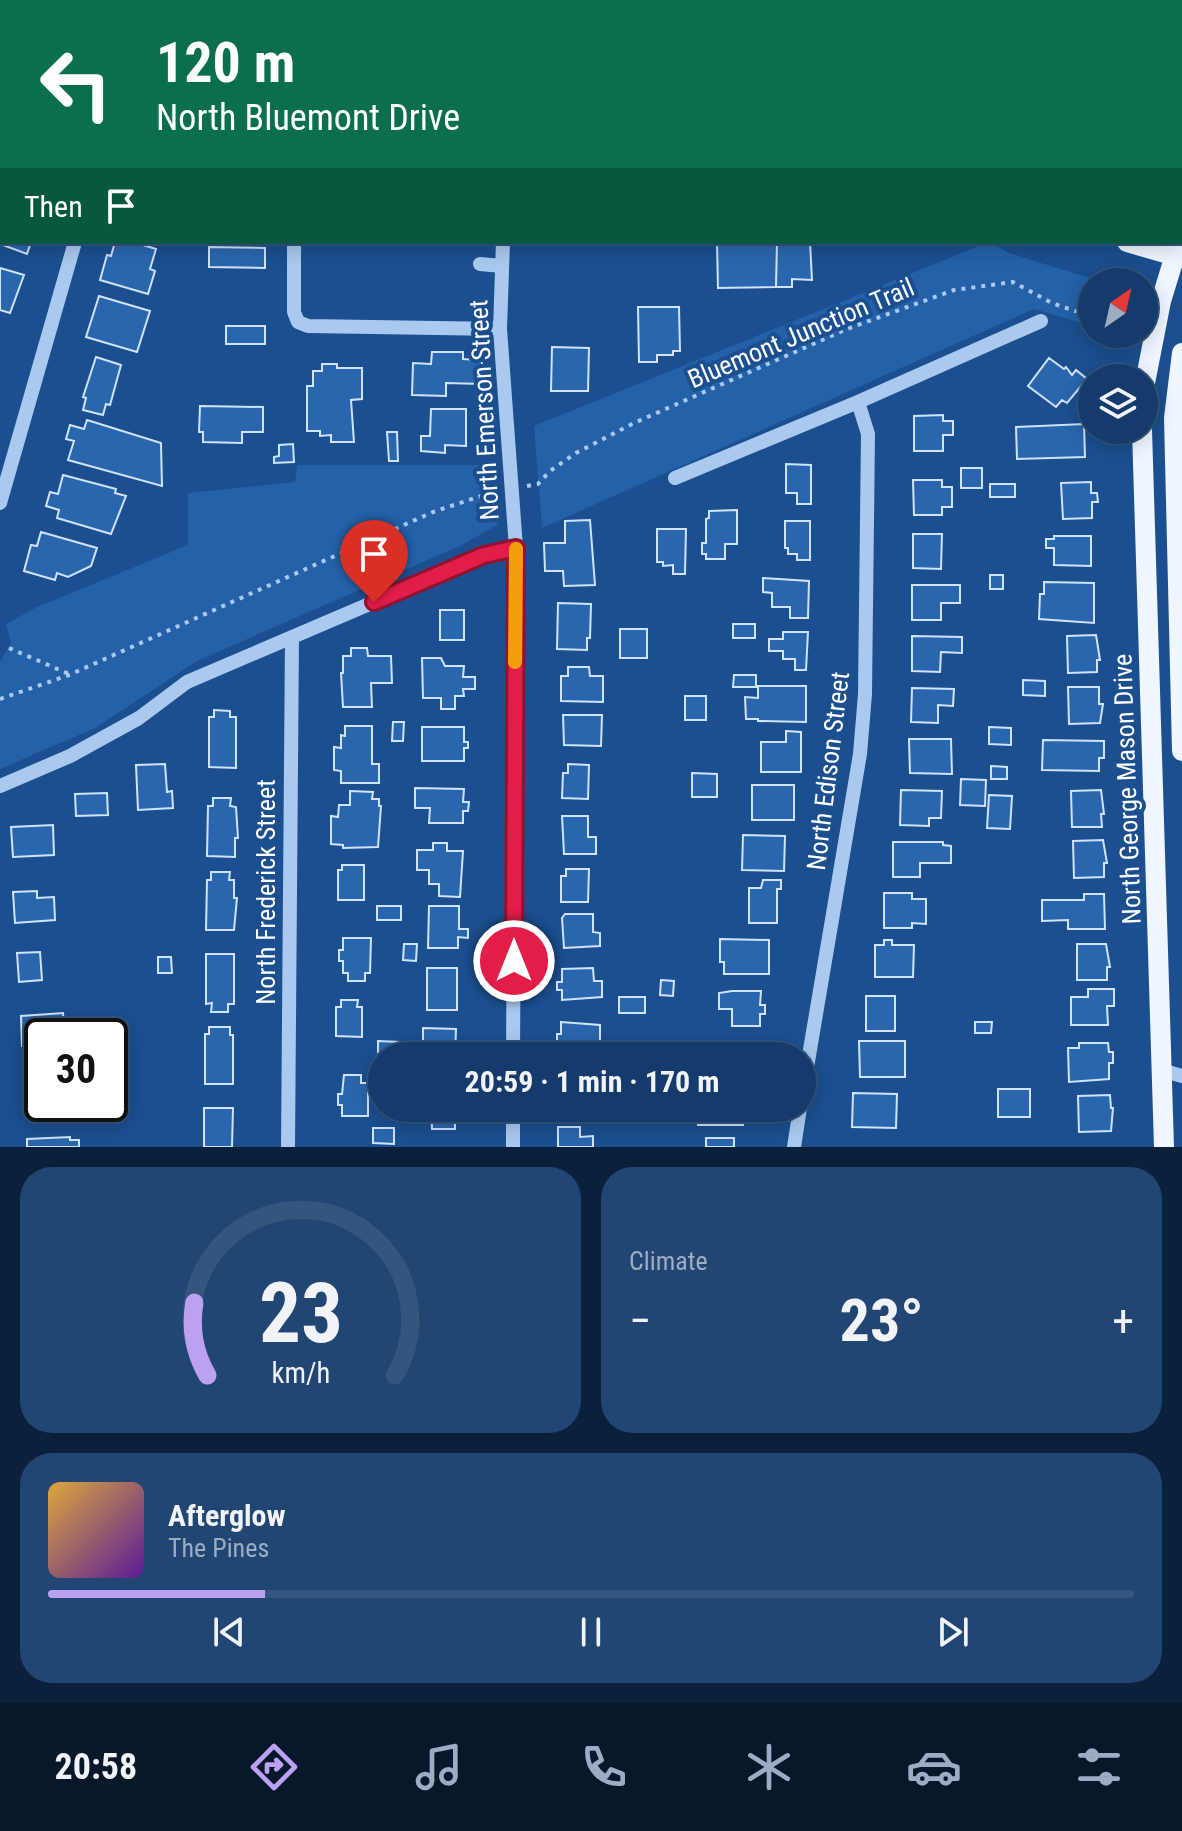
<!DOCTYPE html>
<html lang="en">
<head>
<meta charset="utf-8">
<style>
  body { margin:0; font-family:"Roboto Condensed",sans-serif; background:#214673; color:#f1f3f6; height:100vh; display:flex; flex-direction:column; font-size:30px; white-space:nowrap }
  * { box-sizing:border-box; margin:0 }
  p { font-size:26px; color:#9dadc1 }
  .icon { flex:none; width:44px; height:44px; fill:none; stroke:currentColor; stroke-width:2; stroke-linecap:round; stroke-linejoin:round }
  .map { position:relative; height:1147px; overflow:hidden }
  .drawer { display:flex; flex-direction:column; gap:20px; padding:20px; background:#0b203b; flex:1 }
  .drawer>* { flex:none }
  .banner { position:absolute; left:0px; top:0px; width:1182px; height:244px; box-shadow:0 4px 20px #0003,0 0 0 2px #33557e; background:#0b6e4f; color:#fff; overflow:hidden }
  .needle { width:52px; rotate:34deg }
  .buttons { position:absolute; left:1078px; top:268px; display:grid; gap:16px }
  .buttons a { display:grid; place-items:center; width:80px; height:80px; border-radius:50%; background:#143b6b; box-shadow:0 4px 20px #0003,0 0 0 2px #33557e; font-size:40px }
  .speed { position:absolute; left:24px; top:1018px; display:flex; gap:16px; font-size:40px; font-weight:700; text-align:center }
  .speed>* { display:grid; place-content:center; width:104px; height:104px; border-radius:50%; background:#143b6b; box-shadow:0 4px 20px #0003,0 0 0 2px #33557e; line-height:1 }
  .speed .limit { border:4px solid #111; border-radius:12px; background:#fff; color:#111 }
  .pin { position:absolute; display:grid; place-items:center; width:68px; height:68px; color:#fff; margin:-82px -34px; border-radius:50% 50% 50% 0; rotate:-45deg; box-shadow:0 0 8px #0007 }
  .pin .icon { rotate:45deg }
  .me { position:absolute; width:88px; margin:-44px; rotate:0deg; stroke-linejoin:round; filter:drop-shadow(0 0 6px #0008) }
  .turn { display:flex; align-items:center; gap:28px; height:168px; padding:0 24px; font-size:36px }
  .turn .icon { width:104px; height:104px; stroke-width:2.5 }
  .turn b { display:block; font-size:56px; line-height:68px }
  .then { display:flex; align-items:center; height:76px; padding:0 24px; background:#0003; gap:16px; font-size:30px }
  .big { font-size:60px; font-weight:700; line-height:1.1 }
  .drawer .widget { flex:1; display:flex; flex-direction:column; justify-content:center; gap:12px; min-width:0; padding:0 28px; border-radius:32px; background:#214673 }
  .drawer .dial { align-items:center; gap:0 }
  .dial svg { height:208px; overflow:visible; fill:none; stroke:#33557e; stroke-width:7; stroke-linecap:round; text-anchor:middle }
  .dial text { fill:#f1f3f6; stroke:none }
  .song { display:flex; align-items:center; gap:24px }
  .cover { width:96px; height:96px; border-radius:12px; background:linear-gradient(135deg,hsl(40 70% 55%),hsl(270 70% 35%)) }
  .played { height:8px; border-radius:4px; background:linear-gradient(90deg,#bca0f2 20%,#33557e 20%) }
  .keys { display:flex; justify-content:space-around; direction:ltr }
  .heat { display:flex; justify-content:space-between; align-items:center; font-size:44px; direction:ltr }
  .drawer .tiles { flex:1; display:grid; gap:20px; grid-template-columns:1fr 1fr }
  .widget:last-child { grid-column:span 2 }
  .trip { position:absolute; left:368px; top:1042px; width:448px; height:80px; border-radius:40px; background:#143b6b; box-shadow:0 4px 20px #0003,0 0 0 2px #33557e; font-weight:700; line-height:80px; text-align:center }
  .dock { display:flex; height:128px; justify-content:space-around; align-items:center; background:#08182b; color:#9dadc1 }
  .dock .icon { width:56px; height:56px }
  .dock .active { color:#bca0f2 }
  .dock b { font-size:36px; color:#f1f3f6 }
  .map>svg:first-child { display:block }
  .green { fill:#2461a8 }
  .building { fill:#2a66ad; stroke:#cfe3fa; stroke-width:2 }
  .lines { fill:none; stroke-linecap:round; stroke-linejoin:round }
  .path { stroke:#a9c9ee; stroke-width:4; stroke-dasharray:4 6; stroke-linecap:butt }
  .minor { stroke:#a9c9ee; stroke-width:14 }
  .major { stroke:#f0f6ff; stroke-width:20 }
  .route-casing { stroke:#92132f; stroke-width:20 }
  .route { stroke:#e11d48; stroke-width:14 }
  .slow { stroke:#f59e0b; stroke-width:14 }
  .labels { text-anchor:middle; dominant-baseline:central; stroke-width:8; stroke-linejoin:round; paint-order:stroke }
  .street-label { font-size:26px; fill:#fff; stroke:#1b4f8f }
</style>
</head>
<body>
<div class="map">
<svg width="1182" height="1147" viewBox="0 0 1182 1147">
  <rect width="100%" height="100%" fill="#1b4f8f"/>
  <!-- green -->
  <path class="green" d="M989 242 1009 253 1103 282H1092V326L1034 309 542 528 534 426Z
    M297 465H496L499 491 497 525 460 546 197 661 95 728 0 769V662L11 643 6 624 37 607 188 545V493L295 482Z"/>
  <!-- building -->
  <path class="building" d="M0 0H99L2 2V27Z
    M455 0H543L542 2Z
    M1 206 2 242H31L27 254 0 244Z
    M115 242H133L156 249 150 269 155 271 148 294 100 280 107 255 111 256Z
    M717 242H777L776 287 718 288Z
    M777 242H810L812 280 792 279V287H776Z
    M209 247 265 248V268L209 267Z
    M0 268 24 275 10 313 0 310Z
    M99 296 150 311 137 352 86 337Z
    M638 307H679L680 351H673V355H657V362H639Z
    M226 326H265V344H226Z
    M552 347 589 348 588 391H551Z
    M432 352H463V359L482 360V384L446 383V396L412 395 413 363 431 364Z
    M96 357 121 365 110 405 106 404 103 415 83 410 86 398 83 397Z
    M1049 358 1064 369 1066 367 1072 375 1076 370 1087 379 1067 403 1062 400 1056 407 1028 386Z
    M322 364H337V368H362V399L351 400 354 442H331V435L320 436V431H307V386H313V371H322Z
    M200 406 263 407V432H242V443L203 442V432H199Z
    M431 409H466V446L445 445V453L421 451V436H430Z
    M943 415V421H953V435H943V451H914V416Z
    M87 420 161 443 162 486 68 460 74 441 66 439 70 425 84 429Z
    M1084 424 1085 457 1017 459 1016 427Z
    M387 432H397L398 461H389Z
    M293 444 294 462 274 463V457L279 456V445Z
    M786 464 811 465V504H797V493H786Z
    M961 468H982V488H961Z
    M63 475 116 489 115 493 126 496 111 534 57 518 59 510 46 506 50 492 58 494Z
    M913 480H942V487H952V507H942V515H914Z
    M1091 482V493H1097L1098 502H1092V518L1063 519 1061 483Z
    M990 484H1015V497H990Z
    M737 510V544H725V559H706V554H702V543H706V519L709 518V511Z
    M590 520 595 585 564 586 563 571H545L544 543H565V521Z
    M785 521H810V560H797V554H788V548H785Z
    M657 529H686L685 574H673V565L663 566V562H657Z
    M41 532 97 548 91 566 68 577 57 573 55 580 24 571 31 545 37 546Z
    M913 534H942L941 569 913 568Z
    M1054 536H1091V566L1054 565V548H1046V539H1054Z
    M990 575H1003V589H990Z
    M763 578 809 581 808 618H790V607H772V593L763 592Z
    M1044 582 1094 583V623L1039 619 1040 594H1044Z
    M912 585H960V603H941V620H912Z
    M558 603 591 604 590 638H587V650L557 649Z
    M440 610H464V640H440Z
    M733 624H755V638H733Z
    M620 629H647V658H620Z
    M783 632H808L806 670H795V659H783V651H769V639H783Z
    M1096 635 1100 660H1097V672L1068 673 1067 636Z
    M912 636 962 637V653L941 652 940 672 912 671Z
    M351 648H367L368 656H391L392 683H371L372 707H343L341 673H343V656H351Z
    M422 658H441L445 666H464L463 677H475V689H463L464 696H455V709H441V698H423Z
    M568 667H589L590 676H603V702L561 701V676H568Z
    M734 675H756V687H733Z
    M1023 680 1045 681V696L1023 695Z
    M758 686H806V722L758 721V719H746L745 697 758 698Z
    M1068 687H1099V704H1103L1100 723 1069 724Z
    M912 688 954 689 953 706 938 705V723L911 722Z
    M685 696H706V720H685Z
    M214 710 230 711V717H236V768L209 767V717H214Z
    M563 715H602L601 746 564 745Z
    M393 722H404L403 741H392Z
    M345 726H372V764H379V783H341V771L334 770V747L341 748V735L345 736Z
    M422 727H464V742H468V748H464V761H422Z
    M989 727 1011 728V745L989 744Z
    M786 731 801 732V772H761V742H786Z
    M909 739H951L952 774 910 773Z
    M1043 740 1104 741V758H1099V771L1042 770Z
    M165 764 167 792 172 791 173 808 138 810 136 765Z
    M568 764 589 765 588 799 562 798 563 773H568Z
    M991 766 1007 767V779H991Z
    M692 773 717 774V797H692Z
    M961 779 986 780 985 806 960 805Z
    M752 785H794V820H752Z
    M415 788 464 789 463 802H469L468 811H463V823H429L430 808H415Z
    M901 790 942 791 941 818H929V826L900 825Z
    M1101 790 1104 814H1101L1102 827H1072L1071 791Z
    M350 791 373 792 372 799H379V806H381L378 847 343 848V845L331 844V816L338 817 339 805H350Z
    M107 793 108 815 76 816 75 794Z
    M989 795 1012 796 1010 829 987 828Z
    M213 798H231L230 806 236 807 238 838H235V857L207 856 208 806H213Z
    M562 816H588V837H596V854H564Z
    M53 825 54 855 13 857 11 827Z
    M743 835 785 836 784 871 742 870Z
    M1103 840 1107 863H1104V877L1074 878 1073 841Z
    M893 842H943V845L951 846V863H920V877H893Z
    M433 843H447V851H463L460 897 439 896V884H429V870H417V850H433Z
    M342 865H364V900H338V870H342Z
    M566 869H589L588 902H561V876H566Z
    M211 872H230L229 880H234V898H237L234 930H206L207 880H211Z
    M763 880H781V889H777V923H749V888H761Z
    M37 891V898L54 897 55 920 15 923 13 892Z
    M884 893H912V899H926V924L912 923V928H884Z
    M1084 894H1104L1105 929H1068V920L1042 921V900H1084Z
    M377 906H401V920H377Z
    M429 906H459V929H468V938L458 937V948H428Z
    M565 914H593V932L600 933V946L564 948 562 918Z
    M343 938H371L370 973H365V981H348V973H343V961H339V950H343Z
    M720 939 769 940V974H724V962H720Z
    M884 940H892V945H914L913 977H875V945H884Z
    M404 944H417L416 961 403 960Z
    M1077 944H1106L1110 967H1107V980H1077Z
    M40 952 42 980 19 982 17 953Z
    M206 954H234V1004H228V1012H211L212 1003 206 1004Z
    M158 957H171L172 973H158Z
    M427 968H457V1010H427Z
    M593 968 594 981H602V997L562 1000V990H557V982H562V969Z
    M661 980 674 981 673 996 660 995Z
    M1088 989H1114V1006H1107L1108 1025H1071V997H1088Z
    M732 991H761L760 1005H765V1014H760V1026H732V1009H719V993Z
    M866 996H895V1031H866Z
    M619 997H645V1013H619Z
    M341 1000H358L357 1007H362V1037L336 1036V1007H341Z
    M63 1013 65 1036H42V1050L41 1045 22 1046 21 1016Z
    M561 1022 600 1025V1055L560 1056 561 1043H557V1034H561Z
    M975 1022H992L991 1033H975Z
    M209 1027H230V1035H233V1084H205V1034H209Z
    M423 1028 456 1029 455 1056H427L428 1041H423Z
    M378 1041 400 1042V1056H382V1059H378Z
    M859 1041H905V1077H860Z
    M723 1042H752V1052H759V1056H723Z
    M1079 1043H1108L1109 1052H1113V1063H1109V1079L1069 1082 1068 1048H1079Z
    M42 1075V1104H61V1113H50V1104L25 1106 23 1076Z
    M344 1075H361V1083H368V1116H342V1105H338V1094H342Z
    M998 1089H1030V1117H998Z
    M853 1093 897 1094 896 1128 852 1127Z
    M1110 1095 1111 1108H1113L1111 1131 1079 1132 1078 1096Z
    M204 1108H233L232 1147H204Z
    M431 1108H455V1129H432Z
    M698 1108H743V1125H698Z
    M558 1127H580V1137L593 1136V1147H558Z
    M373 1128H394V1144L373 1143Z
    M70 1137V1140H79V1147H27V1139Z
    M706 1138H734V1147H706Z"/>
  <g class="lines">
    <!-- path -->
    <path class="path" d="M527 486 538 484 550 471 576 453 634 423 847 329 954 290 1013 282 1052 303 1075 311 1092 308
      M9 648 69 674
      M0 699 69 675 433 512 496 491"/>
    <!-- minor -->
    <path class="minor" d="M144 2 145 0
      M321 2 322 0
      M561 2 562 0
      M758 2V0
      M877 2 878 0
      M1180 78 1182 79
      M294 242V312L298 322 308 326 500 329
      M503 242 500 329 516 548 513 1056
      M480 264 502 266
      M675 478 858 402 1041 321
      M0 503 75 242
      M0 786 70 756 139 718 187 682 484 555 516 548
      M1161 1070 1182 1076
      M802 1097 860 754 865 694 868 434 858 402
      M288 1147 292 637
      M513 1147V1108
      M794 1147 800 1108"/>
    <!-- major -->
    <path class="major" d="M286 0 288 2
      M344 0 351 2
      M1127 242 1182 258
      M1182 353 1174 418 1182 751
      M1144 388 1161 301 1179 242
      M1142 430 1164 1147"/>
  </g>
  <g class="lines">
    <!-- route casing -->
    <g class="route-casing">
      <path id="route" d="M374 602 484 555 516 548 514 961"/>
    </g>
    <!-- route -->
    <use href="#route" class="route"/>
    <!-- slow -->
    <path class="slow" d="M515 662 516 549"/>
  </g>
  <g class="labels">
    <!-- street labels -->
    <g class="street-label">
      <text transform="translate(801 333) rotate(-23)">Bluemont Junction Trail</text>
      <text transform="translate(484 410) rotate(-93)">North Emerson Street</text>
      <text transform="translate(828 771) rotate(-83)">North Edison Street</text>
      <text transform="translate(1127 789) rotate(-92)">North George Mason Drive</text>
      <text transform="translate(266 892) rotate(-90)">North Frederick Street</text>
    </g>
  </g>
</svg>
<div class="buttons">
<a><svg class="needle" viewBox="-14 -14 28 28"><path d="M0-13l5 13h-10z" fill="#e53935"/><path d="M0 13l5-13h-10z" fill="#9dadc1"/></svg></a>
<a><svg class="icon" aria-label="layers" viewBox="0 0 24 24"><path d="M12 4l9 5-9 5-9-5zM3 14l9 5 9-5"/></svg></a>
</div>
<div class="speed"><div class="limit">30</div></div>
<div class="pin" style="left:374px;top:602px;background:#d93025"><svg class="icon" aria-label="arrive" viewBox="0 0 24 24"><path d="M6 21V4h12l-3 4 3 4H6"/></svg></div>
<svg class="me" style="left:514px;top:961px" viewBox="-20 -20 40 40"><circle r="17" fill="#e11d48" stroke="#fff" stroke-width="3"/><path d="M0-11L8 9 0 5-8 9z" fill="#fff"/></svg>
<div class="trip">20:59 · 1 min · 170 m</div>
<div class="banner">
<div class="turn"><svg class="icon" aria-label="left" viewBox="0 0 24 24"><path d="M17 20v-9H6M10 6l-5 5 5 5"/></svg><div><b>120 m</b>North Bluemont Drive</div></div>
<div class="then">Then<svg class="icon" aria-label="arrive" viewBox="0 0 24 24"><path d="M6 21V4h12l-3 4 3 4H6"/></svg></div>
</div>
</div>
<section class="drawer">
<div class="tiles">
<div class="widget dial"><svg viewBox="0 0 100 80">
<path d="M14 69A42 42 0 1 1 86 69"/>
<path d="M14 69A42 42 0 0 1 9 41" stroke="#bca0f2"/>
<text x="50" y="56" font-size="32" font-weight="700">23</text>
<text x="50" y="72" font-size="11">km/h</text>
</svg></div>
<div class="widget"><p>Climate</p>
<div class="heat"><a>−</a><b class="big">23°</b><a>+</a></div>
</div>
<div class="widget">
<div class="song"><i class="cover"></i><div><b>Afterglow</b><p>The Pines</p></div></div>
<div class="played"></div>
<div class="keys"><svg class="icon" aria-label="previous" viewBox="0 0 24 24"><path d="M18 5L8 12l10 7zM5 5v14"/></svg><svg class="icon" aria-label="pause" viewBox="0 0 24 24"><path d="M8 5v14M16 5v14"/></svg><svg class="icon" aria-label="next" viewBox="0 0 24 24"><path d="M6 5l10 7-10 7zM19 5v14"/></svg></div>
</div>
</div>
</section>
<nav class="dock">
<b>20:58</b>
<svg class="icon active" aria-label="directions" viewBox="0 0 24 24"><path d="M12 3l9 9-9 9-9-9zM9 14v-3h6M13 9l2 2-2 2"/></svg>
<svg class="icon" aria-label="music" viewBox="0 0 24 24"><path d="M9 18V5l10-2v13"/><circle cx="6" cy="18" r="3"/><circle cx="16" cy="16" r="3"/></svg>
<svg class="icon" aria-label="phone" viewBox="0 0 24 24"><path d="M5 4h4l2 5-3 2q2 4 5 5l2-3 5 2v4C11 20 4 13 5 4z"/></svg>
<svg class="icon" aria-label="climate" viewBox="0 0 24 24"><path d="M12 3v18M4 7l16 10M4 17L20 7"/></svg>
<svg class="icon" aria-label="car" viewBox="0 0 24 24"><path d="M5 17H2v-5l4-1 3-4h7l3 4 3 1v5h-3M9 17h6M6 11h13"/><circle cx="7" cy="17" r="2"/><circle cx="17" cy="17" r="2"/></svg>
<svg class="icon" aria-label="filters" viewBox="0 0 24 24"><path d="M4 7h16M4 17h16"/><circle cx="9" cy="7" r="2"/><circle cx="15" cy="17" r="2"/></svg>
</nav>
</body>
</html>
